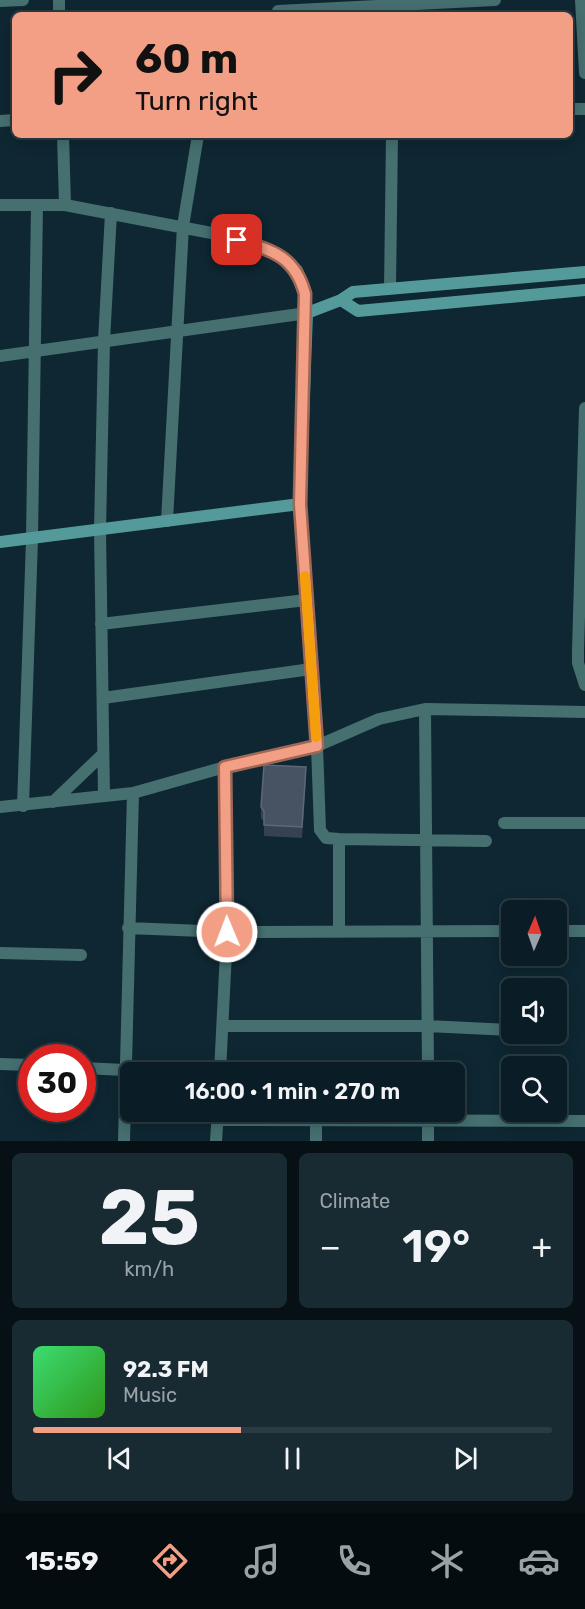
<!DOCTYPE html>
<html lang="en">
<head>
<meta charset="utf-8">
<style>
  body { margin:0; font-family:Rubik,sans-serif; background:#182a32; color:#f1f3f6; height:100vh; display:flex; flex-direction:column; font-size:22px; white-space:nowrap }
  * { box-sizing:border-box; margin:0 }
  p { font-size:20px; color:#99a2a7 }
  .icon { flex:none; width:33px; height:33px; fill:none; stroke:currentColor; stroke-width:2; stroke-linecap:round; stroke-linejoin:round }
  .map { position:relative; height:1141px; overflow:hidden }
  .sheet { display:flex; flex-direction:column; gap:12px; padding:12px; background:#061015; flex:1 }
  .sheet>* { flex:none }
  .hud { position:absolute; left:12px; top:12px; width:561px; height:126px; border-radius:9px; box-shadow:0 3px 15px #0003,0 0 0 2px #2a3b43; background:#f39f85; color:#111; overflow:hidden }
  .needle { width:39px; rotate:2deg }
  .buttons { position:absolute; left:501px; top:900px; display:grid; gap:12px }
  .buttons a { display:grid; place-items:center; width:66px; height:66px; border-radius:9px; background:#0a1d26; box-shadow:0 3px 15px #0003,0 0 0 2px #2a3b43; font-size:30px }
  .speed { position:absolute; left:18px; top:1044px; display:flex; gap:12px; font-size:30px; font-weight:700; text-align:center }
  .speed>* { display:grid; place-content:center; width:78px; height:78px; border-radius:50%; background:#0a1d26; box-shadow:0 3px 15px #0003,0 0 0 2px #2a3b43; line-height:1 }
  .speed .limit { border:9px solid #d22; background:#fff; color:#111 }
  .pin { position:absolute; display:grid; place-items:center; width:51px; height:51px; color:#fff; margin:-26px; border-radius:12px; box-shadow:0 3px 9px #0006 }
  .me { position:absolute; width:66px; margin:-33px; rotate:359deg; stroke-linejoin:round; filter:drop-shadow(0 0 4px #0008) }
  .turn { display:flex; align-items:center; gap:21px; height:126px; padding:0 24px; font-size:27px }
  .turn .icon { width:78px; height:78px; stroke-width:2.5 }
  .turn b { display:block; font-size:42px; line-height:51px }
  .big { font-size:45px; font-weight:600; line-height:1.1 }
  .sheet .card { flex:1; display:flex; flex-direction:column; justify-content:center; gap:9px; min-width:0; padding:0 21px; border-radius:9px; background:#182a32 }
  .sheet .dial { align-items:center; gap:0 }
  .dial b { font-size:78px; line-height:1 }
  .song { display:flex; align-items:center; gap:18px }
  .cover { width:72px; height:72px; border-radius:9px; background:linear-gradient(135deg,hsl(140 70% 55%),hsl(110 70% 35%)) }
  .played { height:6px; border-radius:3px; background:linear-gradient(90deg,#f39f85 40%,#2a3b43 40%) }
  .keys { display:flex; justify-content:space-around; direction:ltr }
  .heat { display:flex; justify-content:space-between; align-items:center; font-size:33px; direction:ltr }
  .sheet .tiles { flex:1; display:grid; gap:12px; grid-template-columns:1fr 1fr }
  .card:last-child { grid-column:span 2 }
  .trip { position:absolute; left:120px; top:1062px; width:345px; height:60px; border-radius:9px; background:#0a1d26; box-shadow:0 3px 15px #0003,0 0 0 2px #2a3b43; font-weight:600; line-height:60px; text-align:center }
  .tab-bar { display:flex; height:96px; justify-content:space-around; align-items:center; background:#040c0f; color:#99a2a7 }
  .tab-bar .icon { width:42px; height:42px }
  .tab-bar .current { color:#f39f85 }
  .tab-bar b { font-size:27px; color:#f1f3f6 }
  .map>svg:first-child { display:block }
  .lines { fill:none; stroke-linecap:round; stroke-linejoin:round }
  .street { stroke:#466f6f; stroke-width:12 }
  .secondary { stroke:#559a9a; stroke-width:12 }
  .wall { fill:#364153 }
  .building { fill:#475263; stroke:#5c6777; stroke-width:1.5 }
  .route-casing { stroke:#9e6756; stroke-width:15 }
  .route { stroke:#f39f85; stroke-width:10 }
  .slow { stroke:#f59e0b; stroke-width:10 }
</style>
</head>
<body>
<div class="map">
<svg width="585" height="1141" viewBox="0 0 585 1141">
  <rect width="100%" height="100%" fill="#0e2732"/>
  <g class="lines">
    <!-- street -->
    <path class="street" d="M59 0V15
      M581 0 585 73
      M0 1 23 0
      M278 11 495 0
      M570 109H585
      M0 121 15 120
      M63 135 65 205
      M0 205H65L222 235 270 250 297 270 305 293 307 313 0 356
      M390 288 392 135
      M585 408 578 651V663L585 685
      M300 504 317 746 320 830 326 838 339 839 486 841
      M167 521 183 226 198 135
      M101 624 306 600
      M103 698 311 669
      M425 709 428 1072
      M104 796 100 530 104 341 111 213
      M53 802 103 754
      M23 806 32 539 37 205
      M0 807 133 793 225 767 317 746 379 719 425 709 585 712
      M504 823H585
      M128 928 227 932 512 931
      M339 931V839
      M556 931H585
      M0 953 81 955
      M223 1026H427L512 1030
      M0 1064 32 1065
      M82 1068 125 1070
      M220 1072 227 932 225 767
      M428 1112V1141
      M217 1120 585 1121
      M124 1141 133 793
      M216 1141 218 1112
      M316 1141V1121"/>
    <!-- secondary -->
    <path class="secondary" d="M341 300 358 311 585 290
      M0 542 300 504 307 313 341 300 353 292 585 272"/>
  </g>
  <!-- wall -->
  <path class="wall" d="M306 778 302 838 264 836V821L261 818V807Z"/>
  <!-- building -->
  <path class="building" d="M264 765 306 767 302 827 264 825V811L261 807Z"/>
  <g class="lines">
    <!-- route casing -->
    <g class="route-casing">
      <path id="route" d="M227 932 225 767 317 746 300 504 305 294C295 256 272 250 237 240"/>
    </g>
    <!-- route -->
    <use href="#route" class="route"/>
    <!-- slow -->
    <path class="slow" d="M305 576 316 737"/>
  </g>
</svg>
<div class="buttons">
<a><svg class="needle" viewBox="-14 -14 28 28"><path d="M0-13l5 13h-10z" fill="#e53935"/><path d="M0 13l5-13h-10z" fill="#99a2a7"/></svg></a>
<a><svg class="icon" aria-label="sound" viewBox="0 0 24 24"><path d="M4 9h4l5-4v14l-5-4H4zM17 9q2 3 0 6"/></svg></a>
<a><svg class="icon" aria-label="search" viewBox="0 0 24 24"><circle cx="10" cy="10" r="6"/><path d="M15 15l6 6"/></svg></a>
</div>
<div class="speed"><div class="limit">30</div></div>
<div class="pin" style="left:237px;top:240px;background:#d93025"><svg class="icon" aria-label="arrive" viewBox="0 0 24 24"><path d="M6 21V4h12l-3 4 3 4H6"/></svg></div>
<svg class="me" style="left:227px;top:932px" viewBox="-20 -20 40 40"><circle r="17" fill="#f39f85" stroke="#fff" stroke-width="3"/><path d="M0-11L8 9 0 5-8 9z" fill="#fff"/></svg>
<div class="trip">16:00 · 1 min · 270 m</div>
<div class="hud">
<div class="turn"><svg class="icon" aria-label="right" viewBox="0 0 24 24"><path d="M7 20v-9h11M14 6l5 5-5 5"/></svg><div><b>60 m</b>Turn right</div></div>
</div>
</div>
<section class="sheet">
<div class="tiles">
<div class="card dial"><b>25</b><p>km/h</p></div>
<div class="card"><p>Climate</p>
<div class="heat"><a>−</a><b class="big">19°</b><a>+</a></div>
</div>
<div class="card">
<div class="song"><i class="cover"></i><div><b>92.3 FM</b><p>Music</p></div></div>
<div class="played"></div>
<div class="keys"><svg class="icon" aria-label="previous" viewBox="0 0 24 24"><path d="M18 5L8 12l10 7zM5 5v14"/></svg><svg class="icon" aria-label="pause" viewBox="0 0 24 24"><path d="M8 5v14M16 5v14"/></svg><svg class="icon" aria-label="next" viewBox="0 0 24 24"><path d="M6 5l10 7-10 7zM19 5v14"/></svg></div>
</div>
</div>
</section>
<nav class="tab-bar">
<b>15:59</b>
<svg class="icon current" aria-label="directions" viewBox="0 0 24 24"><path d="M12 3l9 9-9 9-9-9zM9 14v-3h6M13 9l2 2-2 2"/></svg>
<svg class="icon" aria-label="music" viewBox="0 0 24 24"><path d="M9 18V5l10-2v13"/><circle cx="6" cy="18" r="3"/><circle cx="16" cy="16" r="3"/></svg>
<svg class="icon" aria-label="phone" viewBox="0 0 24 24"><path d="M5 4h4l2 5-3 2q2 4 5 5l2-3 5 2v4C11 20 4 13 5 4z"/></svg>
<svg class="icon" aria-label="climate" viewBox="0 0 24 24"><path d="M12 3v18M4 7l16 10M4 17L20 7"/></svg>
<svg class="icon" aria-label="car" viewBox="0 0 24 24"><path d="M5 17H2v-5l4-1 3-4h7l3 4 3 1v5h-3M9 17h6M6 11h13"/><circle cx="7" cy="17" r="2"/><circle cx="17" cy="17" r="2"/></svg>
</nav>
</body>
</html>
